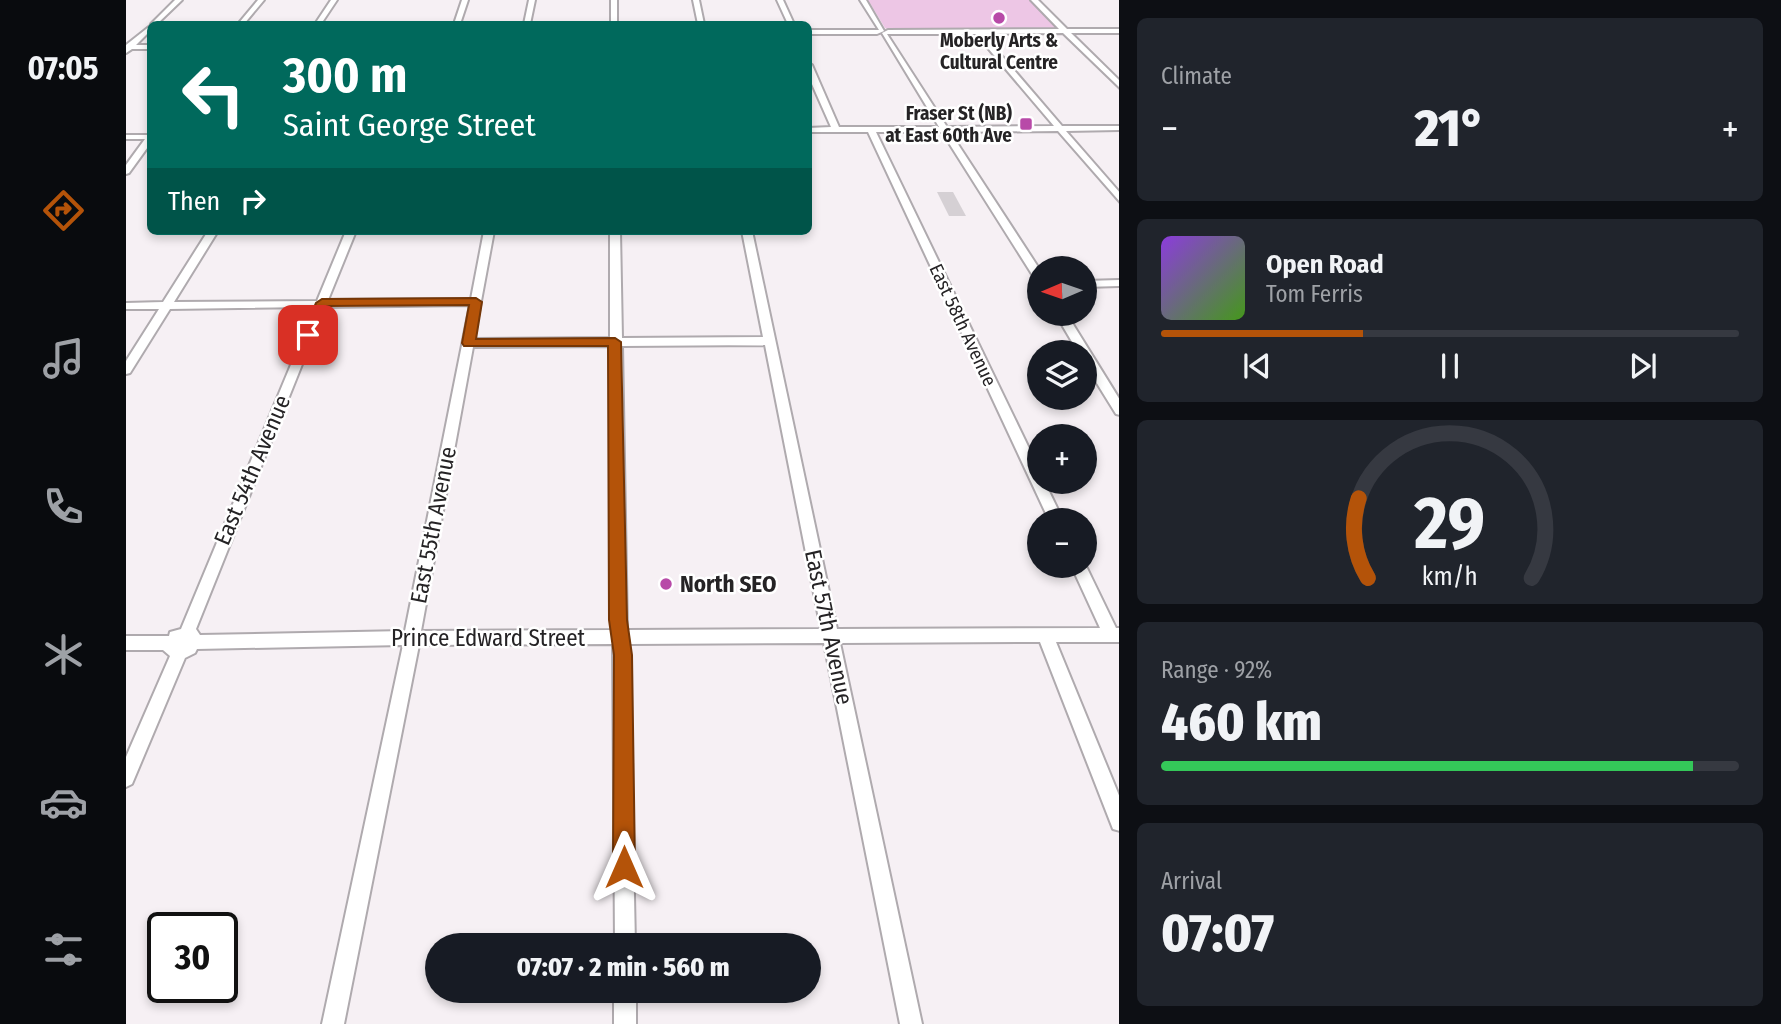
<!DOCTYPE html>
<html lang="en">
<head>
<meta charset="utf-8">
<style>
  body { margin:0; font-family:"Fira Sans Condensed",sans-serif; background:#20242c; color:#f1f3f6; height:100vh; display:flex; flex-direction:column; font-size:26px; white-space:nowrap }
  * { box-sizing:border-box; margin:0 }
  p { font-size:23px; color:#9ea1a6 }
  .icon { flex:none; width:38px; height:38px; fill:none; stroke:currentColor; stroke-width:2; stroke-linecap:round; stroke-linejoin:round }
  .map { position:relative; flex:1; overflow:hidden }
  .details { display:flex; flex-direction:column; gap:18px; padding:18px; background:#0d0f14; width:662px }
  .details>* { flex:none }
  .guide { position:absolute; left:21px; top:21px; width:665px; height:214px; border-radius:10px; box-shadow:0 4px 10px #0003; background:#00695c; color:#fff; overflow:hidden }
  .needle { width:46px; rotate:268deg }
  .fabs { position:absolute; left:901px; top:256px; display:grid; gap:14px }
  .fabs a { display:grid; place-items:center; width:70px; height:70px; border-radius:50%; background:#171b24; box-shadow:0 4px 10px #0003; font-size:35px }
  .speed { position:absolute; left:21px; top:912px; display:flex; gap:14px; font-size:35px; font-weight:700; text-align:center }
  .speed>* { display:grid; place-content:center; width:91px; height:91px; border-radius:50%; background:#171b24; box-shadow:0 4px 10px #0003; line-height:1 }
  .speed .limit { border:4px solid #111; border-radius:10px; background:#fff; color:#111 }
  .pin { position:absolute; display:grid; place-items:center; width:60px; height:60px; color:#fff; margin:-30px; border-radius:14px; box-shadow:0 4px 10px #0006 }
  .me { position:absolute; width:77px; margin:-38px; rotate:0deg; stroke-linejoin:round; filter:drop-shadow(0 0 5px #0008) }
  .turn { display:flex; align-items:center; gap:24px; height:147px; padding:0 21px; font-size:32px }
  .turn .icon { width:91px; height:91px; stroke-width:2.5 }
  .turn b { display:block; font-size:49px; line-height:60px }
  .then { display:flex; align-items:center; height:66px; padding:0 21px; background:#0003; gap:14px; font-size:26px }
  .big { font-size:52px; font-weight:800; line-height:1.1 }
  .details .card { flex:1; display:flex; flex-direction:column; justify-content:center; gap:10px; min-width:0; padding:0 24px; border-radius:10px; background:#20242c }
  .details .dial { align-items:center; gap:0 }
  .dial svg { height:182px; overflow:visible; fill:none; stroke:#363941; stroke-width:7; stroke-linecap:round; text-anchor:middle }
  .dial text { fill:#f1f3f6; stroke:none }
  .song { display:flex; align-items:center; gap:21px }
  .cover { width:84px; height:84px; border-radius:10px; background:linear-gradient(135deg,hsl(270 70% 55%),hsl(100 70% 35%)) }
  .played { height:7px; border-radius:4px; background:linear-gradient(90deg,#b45309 35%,#363941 35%) }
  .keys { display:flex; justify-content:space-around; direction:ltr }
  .heat { display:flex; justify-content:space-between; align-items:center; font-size:38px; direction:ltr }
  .charge { height:10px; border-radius:5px; background:linear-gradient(90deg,#34c759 92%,#363941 0) }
  .trip { position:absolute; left:299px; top:933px; width:396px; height:70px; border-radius:35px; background:#171b24; box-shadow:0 4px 10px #0003; font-weight:800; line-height:70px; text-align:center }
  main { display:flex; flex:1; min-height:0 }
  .menu { display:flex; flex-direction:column; width:126px; justify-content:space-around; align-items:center; background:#090b0e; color:#9ea1a6 }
  .menu .icon { width:49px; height:49px }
  .menu .current { color:#b45309 }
  .menu b { font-size:32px; color:#f1f3f6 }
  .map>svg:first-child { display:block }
  .green { fill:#edc6e5 }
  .building { fill:#d5d0d4 }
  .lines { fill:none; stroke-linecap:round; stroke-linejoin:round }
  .minor-casing { stroke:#afaaae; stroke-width:4 }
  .minor { fill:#fff; fill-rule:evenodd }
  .route { fill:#b45309; stroke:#753606; stroke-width:2 }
  .poi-dot { fill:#b84aa8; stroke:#fff; stroke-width:2.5 }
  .labels { text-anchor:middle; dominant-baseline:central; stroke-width:5; stroke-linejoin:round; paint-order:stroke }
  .far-poi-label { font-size:19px; font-weight:bold; fill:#252325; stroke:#fff }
  .far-street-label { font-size:19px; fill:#252325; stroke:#fff }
  .street-label { font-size:23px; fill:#252325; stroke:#fff }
  .poi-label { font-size:23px; font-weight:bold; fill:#252325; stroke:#fff; text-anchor:start }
</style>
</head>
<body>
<main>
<nav class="menu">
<b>07:05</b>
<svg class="icon current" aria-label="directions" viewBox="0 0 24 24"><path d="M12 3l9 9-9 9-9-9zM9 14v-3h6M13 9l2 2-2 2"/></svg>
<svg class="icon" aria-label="music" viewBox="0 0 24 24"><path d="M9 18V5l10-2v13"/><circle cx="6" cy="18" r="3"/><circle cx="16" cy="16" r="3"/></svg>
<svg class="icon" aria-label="phone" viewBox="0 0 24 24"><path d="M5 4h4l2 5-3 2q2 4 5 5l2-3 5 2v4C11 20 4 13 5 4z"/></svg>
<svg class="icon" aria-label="climate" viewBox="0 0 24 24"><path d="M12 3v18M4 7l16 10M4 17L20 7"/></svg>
<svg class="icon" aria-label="car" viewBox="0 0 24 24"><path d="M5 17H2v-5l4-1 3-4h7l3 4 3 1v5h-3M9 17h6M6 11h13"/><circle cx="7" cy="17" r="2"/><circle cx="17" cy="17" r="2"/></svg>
<svg class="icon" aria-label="filters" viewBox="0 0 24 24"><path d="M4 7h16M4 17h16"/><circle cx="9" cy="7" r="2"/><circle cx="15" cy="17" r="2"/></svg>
</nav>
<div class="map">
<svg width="994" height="1024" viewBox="0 0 994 1024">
  <rect width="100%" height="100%" fill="#f6f0f4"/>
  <!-- green -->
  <path class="green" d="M742 0H904L931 28 763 30 759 28Z"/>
  <!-- building -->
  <path class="building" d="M811 192H827L840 216H823Z"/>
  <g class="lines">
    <!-- minor casing -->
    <g class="minor-casing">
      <path id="minor" d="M49 0H56L31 24H25Z
        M132 0H138L118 24H112Z
        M205 0H211L195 24H189Z
        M336 0H342L334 24H328Z
        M403 0H409L404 24H398Z
        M485 0H491V24H485Z
        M567 0H573L578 24H572Z
        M651 0H657L668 24H662Z
        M734 0H740L758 31 751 34H682V30H753Z
        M905 0H912L941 29H994V33H945L994 81V88L937 33 857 34 936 126H994V130L940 131 994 193V202L932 131 824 132 914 270V282L909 279 816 132H750L914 471V481H918L937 520H923L742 132H682V128L705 127 682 75V63L686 65 713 127H813L756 33 762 30 933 29ZM761 34H850L928 126 821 127Z
        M24 26V31L10 45H24V49H6L0 53V45Z
        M0 135H24V144L3 173 0 174V165L19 139H0Z
        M82 231H92L48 302 191 301 220 231H230L202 300 345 299 358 231H368L348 339 484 338V231H494L496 338 637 337 616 231H626L711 629 974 628 945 565 959 564 990 628H994V642H930L994 798V831L987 829 914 642 714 643 796 1024H774L698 643 503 644 509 945H489L487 644 293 645 218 1024H196L277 645 71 649 69 653 59 658 6 784 0 787V757L44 656 37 650H0V636H43L44 632 55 629 189 307 44 309 4 373 0 374V361L33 309H0V303L37 302ZM344 305 279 631 74 635 70 629 199 307ZM639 345 695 629 501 630 496 346ZM484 346 486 630 295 631 347 347Z
        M994 280V286L959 287V281Z
        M929 313H940L994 400V415L990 414 959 364V352H952Z
        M488 990H510V1024H488Z"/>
    </g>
    <!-- minor -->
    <use href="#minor" class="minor"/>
  </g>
  <!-- route -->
  <path class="route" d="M350 298 356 302 350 339 489 338 495 342 501 620 506 655 509 867 506 875 498 878 490 875 487 867 488 655 483 620 482 346H338L336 343 343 305 201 306 187 338 182 340 176 335 190 303 196 299Z"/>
  <!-- markers -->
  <g class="poi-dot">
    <circle cx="873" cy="18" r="7"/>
    <rect x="893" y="117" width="14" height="14" rx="3.5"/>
    <circle cx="540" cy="584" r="7"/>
  </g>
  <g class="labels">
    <!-- far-poi labels -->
    <g class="far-poi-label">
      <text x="873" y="40">Moberly Arts &amp;<tspan x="873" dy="22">Cultural Centre</tspan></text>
      <text x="886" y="113" text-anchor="end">Fraser St (NB)<tspan x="886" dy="22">at East 60th Ave</tspan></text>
    </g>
    <!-- far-street labels -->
    <g class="far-street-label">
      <text transform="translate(837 325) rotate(65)">East 58th Avenue</text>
    </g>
    <!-- street labels -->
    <g class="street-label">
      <text transform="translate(126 470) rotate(-67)">East 54th Avenue</text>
      <text transform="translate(307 525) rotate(-79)">East 55th Avenue</text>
      <text transform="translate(703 627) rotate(78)">East 57th Avenue</text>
      <text x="362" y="638">Prince Edward Street</text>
    </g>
    <!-- poi labels -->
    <g class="poi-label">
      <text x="554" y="584">North SEO</text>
    </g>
  </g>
</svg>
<div class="fabs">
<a><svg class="needle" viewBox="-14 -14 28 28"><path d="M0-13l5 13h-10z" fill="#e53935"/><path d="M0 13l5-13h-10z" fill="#9ea1a6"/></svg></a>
<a><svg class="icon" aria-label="layers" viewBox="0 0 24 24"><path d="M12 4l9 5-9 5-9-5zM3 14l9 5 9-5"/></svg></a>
<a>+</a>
<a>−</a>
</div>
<div class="speed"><div class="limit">30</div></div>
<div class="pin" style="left:182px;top:335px;background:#d93025"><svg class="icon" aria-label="arrive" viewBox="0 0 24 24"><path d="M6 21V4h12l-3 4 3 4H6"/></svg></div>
<svg class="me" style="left:498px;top:867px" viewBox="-20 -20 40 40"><path d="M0-17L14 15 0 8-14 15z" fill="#b45309" stroke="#fff" stroke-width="4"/></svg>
<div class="trip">07:07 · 2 min · 560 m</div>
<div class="guide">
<div class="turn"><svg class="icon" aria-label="left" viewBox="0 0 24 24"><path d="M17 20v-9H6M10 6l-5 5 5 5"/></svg><div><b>300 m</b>Saint George Street</div></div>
<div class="then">Then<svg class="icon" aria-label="right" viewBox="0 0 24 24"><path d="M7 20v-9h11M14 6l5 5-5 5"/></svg></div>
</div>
</div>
<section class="details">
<div class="card"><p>Climate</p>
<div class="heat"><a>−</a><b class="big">21°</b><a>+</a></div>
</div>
<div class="card">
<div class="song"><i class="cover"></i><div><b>Open Road</b><p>Tom Ferris</p></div></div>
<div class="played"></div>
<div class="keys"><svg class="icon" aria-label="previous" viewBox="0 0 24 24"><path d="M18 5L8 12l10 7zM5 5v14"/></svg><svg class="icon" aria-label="pause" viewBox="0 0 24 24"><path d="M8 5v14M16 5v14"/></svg><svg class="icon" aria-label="next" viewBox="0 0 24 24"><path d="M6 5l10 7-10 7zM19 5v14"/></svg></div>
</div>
<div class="card dial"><svg viewBox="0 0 100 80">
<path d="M14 69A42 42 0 1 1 86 69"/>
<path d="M14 69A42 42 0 0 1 10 34" stroke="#b45309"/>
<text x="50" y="56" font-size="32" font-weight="700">29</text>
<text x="50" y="72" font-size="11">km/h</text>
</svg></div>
<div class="card"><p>Range · 92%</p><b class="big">460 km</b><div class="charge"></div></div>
<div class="card"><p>Arrival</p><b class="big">07:07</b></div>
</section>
</main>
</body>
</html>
